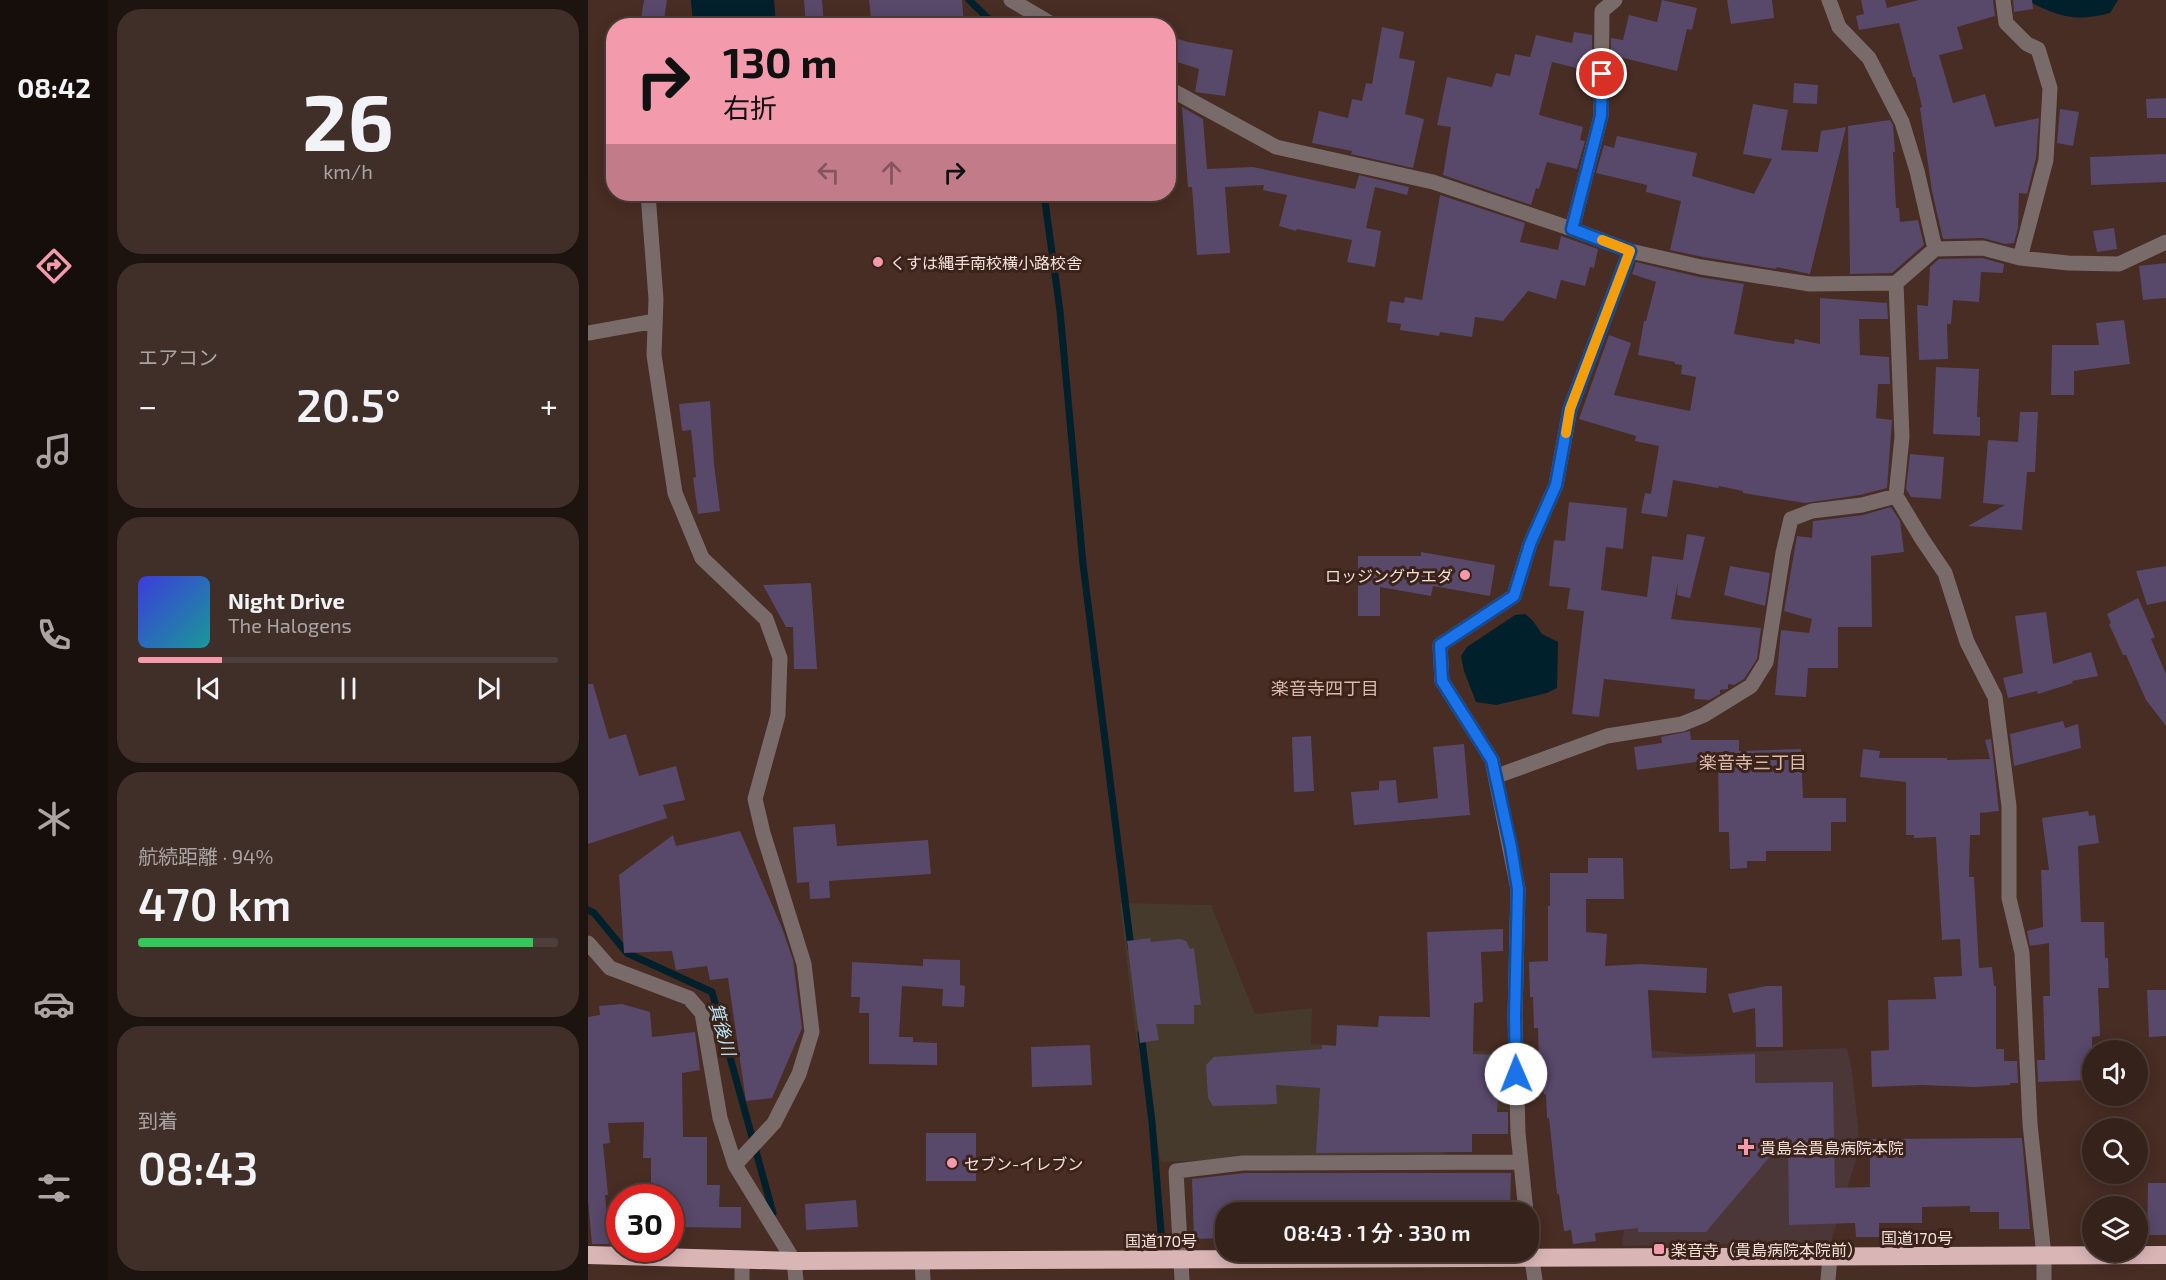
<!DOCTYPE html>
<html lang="ja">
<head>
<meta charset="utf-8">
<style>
  body { margin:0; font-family:"Exo 2","Noto Sans JP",sans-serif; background:#402f28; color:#f1f3f6; height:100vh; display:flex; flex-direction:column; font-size:22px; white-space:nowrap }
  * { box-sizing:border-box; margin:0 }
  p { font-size:20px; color:#aaa4a3 }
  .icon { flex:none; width:33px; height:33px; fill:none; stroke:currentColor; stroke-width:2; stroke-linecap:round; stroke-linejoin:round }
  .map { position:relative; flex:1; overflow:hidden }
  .sheet { display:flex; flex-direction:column; gap:9px; padding:9px; background:#1d130f; width:480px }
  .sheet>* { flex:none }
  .top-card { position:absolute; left:18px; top:18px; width:570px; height:183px; border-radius:24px; box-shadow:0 3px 15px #0003,0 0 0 2px #4f3f3a; background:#f39aac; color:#111; overflow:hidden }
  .controls { position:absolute; left:1494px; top:1040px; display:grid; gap:12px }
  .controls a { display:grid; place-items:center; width:66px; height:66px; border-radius:50%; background:#35221b; box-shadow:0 3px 15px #0003,0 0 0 2px #4f3f3a; font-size:30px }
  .speed { position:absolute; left:18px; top:1184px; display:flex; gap:12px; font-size:30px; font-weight:700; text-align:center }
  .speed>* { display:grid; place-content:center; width:78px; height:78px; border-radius:50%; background:#35221b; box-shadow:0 3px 15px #0003,0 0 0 2px #4f3f3a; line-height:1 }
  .speed .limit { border:9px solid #d22; background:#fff; color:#111 }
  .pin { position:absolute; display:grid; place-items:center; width:51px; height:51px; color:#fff; margin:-26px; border:3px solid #fff; border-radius:50%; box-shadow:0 2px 6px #0007 }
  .me { position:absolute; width:66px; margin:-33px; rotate:359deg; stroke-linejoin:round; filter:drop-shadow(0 0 4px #0008) }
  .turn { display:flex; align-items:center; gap:21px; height:126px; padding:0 18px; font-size:27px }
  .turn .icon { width:78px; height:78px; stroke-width:2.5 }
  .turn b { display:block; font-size:42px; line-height:51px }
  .lanes { display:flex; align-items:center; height:57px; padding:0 18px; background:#0003; justify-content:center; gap:30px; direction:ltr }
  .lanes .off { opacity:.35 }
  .big { font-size:45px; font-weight:600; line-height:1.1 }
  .sheet .card { flex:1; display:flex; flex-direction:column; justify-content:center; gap:9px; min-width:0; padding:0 21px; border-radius:24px; background:#402f28 }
  .sheet .dial { align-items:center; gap:0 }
  .dial b { font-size:78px; line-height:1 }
  .song { display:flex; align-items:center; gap:18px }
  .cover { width:72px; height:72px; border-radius:9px; background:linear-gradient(135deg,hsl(240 70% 55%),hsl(180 70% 35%)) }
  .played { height:6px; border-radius:3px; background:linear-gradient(90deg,#f39aac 20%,#4f3f3a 20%) }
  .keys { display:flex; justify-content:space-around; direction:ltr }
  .heat { display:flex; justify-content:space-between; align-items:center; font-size:33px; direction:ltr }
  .charge { height:9px; border-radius:4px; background:linear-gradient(90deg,#34c759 94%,#4f3f3a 0) }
  .trip { position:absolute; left:627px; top:1202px; width:324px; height:60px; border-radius:24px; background:#35221b; box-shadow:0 3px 15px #0003,0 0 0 2px #4f3f3a; font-weight:600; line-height:60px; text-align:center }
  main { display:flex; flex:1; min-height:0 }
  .menu { display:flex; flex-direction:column; width:108px; justify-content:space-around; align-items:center; background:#150e0b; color:#aaa4a3 }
  .menu .icon { width:42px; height:42px }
  .menu .selected { color:#f39aac }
  .menu b { font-size:27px; color:#f1f3f6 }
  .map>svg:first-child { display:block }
  .industrial { fill:#453a2b }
  .medical { fill:#4b3638 }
  .water { fill:#00202c }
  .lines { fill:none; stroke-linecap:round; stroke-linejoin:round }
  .stream { stroke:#00202c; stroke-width:7 }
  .building { fill:#58486a }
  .minor { stroke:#7a6b6b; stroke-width:15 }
  .highway { stroke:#dab5b6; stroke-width:18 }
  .route-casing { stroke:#114b97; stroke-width:15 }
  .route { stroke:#1a73e8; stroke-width:10 }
  .slow { stroke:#f59e0b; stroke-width:10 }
  .poi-dot { fill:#f39aac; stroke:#3c231a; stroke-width:2 }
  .labels { text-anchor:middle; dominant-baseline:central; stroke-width:6; stroke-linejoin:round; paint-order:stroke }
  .poi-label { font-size:16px; fill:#f1dfd9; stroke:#3c231a; text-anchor:start }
  .street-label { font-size:16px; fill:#f1dfd9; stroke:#3c231a }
  .neighbourhood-label { font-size:18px; fill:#dbb9ad; stroke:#3c231a }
  .water-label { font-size:18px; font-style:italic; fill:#b9e5f7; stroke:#3c231a }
</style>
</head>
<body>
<main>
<nav class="menu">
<b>08:42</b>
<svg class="icon selected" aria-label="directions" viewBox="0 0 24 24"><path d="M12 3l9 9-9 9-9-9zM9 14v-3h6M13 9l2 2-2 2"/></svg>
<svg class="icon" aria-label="music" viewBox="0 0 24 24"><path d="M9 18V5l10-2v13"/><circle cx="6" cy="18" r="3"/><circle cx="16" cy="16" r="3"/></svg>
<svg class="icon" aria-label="phone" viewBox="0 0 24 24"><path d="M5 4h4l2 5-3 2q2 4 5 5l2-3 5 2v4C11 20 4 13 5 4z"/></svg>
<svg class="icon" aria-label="climate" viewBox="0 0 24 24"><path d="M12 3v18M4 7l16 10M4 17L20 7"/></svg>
<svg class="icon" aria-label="car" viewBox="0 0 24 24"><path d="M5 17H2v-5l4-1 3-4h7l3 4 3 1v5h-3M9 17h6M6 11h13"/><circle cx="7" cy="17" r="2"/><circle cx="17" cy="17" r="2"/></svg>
<svg class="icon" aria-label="filters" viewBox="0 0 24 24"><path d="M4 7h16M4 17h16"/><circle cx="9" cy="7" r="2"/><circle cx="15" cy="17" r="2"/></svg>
</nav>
<section class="sheet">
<div class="card dial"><b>26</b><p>km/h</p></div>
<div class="card"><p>エアコン</p>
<div class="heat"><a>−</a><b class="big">20.5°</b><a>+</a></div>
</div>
<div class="card">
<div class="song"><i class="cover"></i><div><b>Night Drive</b><p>The Halogens</p></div></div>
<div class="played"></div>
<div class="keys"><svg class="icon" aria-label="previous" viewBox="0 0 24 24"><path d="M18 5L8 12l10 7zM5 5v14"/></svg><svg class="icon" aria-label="pause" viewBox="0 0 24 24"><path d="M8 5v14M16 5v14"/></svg><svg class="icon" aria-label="next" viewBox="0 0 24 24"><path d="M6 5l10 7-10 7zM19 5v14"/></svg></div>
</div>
<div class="card"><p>航続距離 · 94%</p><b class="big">470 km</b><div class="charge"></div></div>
<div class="card"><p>到着</p><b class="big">08:43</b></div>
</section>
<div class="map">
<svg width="1578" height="1280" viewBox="0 0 1578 1280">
  <rect width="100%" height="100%" fill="#472d24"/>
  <!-- industrial -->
  <path class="industrial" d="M532 903 623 905 667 1014 724 1008 723 1044 917 1052 922 1110 860 1109 856 1158 728 1156 573 1162 547 1030Z"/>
  <!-- medical -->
  <path class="medical" d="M1259 1048 1264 1070 1272 1146 1243 1242 1034 1246 1046 1134 1062 1050 1099 1054Z"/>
  <!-- water -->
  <path class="water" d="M103 0H186L188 23 154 26 105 25Z
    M1439 0H1530L1522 13C1488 22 1469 17 1439 0Z
    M937 614 945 621 954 634 970 642 969 688 959 693 908 705 888 702 876 671 873 656 879 647 927 615Z"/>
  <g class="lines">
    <!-- stream -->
    <path class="stream" d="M381 0 408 26
      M456 194 472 311 495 564 543 948
      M0 910 6 913 39 953 124 992 185 1213
      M553 1033 564 1122 574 1244"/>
  </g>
  <!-- building -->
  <path class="building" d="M56 0H79L75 26H52Z
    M216 0H234L236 26H218Z
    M281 0H374L376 26H284Z
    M1074 0 1109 8 1104 30 1099 29 1089 71 1023 55V38L1035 40 1041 15 1069 22Z
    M1139 0H1184L1186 18 1143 24Z
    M1273 0H1297L1299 8 1331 0H1405L1407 16 1369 27 1375 49 1351 55 1365 103 1397 94 1407 127 1451 118 1448 158 1439 194 1431 193 1430 228 1426 243 1417 244 1395 238 1355 239 1344 191 1332 108 1334 107 1327 77H1325L1311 23 1271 30 1268 16 1276 14Z
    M1425 0H1444L1445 9 1426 12Z
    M794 27 816 32 811 58 827 61 817 114 836 119 825 168 763 154 764 151 724 143 731 111 760 118 764 99 774 101 778 83 784 84Z
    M986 32 1004 35V57L1001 71 964 62 951 115 995 127 992 140 997 141 989 169 959 162 951 189 948 188 943 205 855 175 863 127 849 125 859 77 904 87 908 73 922 76 927 54 942 57 948 35 984 43Z
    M580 36 600 42 645 50 637 96 607 92 611 69 580 59Z
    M1206 83 1230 85 1229 104 1205 103Z
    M1578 98V118H1559L1558 99Z
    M1165 104 1200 110 1193 150 1230 152 1233 131 1258 127 1222 274 1189 267 1188 269 1115 257 1082 250 1093 201 1058 192 1059 185 1008 173 1016 145 1026 148 1029 136 1109 153 1104 176 1166 194 1184 159 1155 154Z
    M594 107 615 119 619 169 665 167 767 189 771 175 821 187 819 195 787 187 778 228 793 231 787 267 759 262 764 240 709 229 708 231 691 226 699 195 675 190 676 185 637 187 642 253 609 255 604 187H600Z
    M1472 109 1491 112 1485 146 1469 143Z
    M1302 120 1305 125 1307 152H1305L1308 208H1311L1312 222 1330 220 1336 245 1304 273 1262 274 1260 126Z
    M1578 154V182L1503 185 1502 157Z
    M852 195 937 223 932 242 970 250 973 236 1010 249 1006 268 1002 267 997 286 973 280 968 299 940 291 915 321 887 317 884 337 852 332 851 336 812 330 813 324 799 322 802 301 816 303 817 297 834 300Z
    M1526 228 1529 249 1509 252 1505 231Z
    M1394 258 1416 264 1415 273 1393 272 1391 302 1365 300 1363 324H1359L1360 359 1331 360 1329 305 1340 306 1342 267 1351 259Z
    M1048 262 1111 277 1156 284 1146 334 1186 341 1206 344 1207 339 1232 344V298L1299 303 1300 319H1271L1272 355 1301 357 1302 384H1290L1288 418 1304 420 1299 488 1272 495 1217 503 1155 493V491L1131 486 1130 488 1085 480 1079 517 1053 513 1057 493 1063 494 1071 446 1047 441 1048 436 991 419 1021 335 1043 343 1026 395 1102 411 1108 377 1093 374 1094 365 1087 364V362L1050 355 1056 321H1058L1068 282 1044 274Z
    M1578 263V298L1555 300 1551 266Z
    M1536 320 1542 364 1486 371V395H1463L1464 345H1511L1508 323Z
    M1348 367 1391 369 1389 417H1392V436L1345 434Z
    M122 401 126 464 132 511 110 514 105 478 108 477 103 430 94 431 91 404Z
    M1432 412H1450L1447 472H1439L1434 530 1380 526 1417 505 1395 503 1400 440 1430 442Z
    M1322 454 1356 457 1353 499 1323 497 1318 489Z
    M981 502 1039 508 1035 549 1018 547 1013 590 1059 597 1064 556 1095 560 1099 534 1117 537 1102 598 1089 595 1090 582 1083 619 1173 628 1169 659 1156 679 1146 685 1140 684V689L1132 690V694L1121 700 1106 699 1107 689 1016 679 1011 717 984 714 996 611 979 609 982 588 961 586 966 540 977 541Z
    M1303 507 1312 521 1316 552 1283 556 1284 627H1250V668H1220L1218 697 1187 695 1193 630 1221 633 1224 619 1196 611 1209 536 1224 538 1225 521H1226L1275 515Z
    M833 552 907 565 902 596 845 586 843 596 792 587V616H770V556H833Z
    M1142 566 1182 573 1177 606 1136 595Z
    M1578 566V601L1559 605 1548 571Z
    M223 583 229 669H206L205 627H198L175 585Z
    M1550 598 1567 637 1563 639 1578 674V726L1558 700 1538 655H1535L1521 624 1523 623 1519 614Z
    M1458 612 1465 664 1503 652 1510 676 1484 681 1485 683 1450 694 1449 691 1420 698 1415 678 1435 673 1427 616Z
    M0 684H5L21 739 38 734 51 776 88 766 97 800 75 805 79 818 0 844Z
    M1475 721 1477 728 1490 724 1493 748 1426 766 1422 734Z
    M1102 731 1103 740H1151V751L1213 749 1215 798H1258V822H1243V851H1178V861H1159V868L1142 869 1141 832H1131L1130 759 1049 770 1046 747 1074 743 1073 737Z
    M723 736 726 791 706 792 704 737Z
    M1403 739 1411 811 1392 813V835H1382L1381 877H1386L1391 968 1404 967 1406 986H1408V1049H1416V1061H1429L1430 1083H1422V1085L1386 1087 1333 1085 1284 1087 1283 1051 1301 1050 1300 1000 1348 999 1346 977 1374 976 1372 939 1354 940 1348 837 1326 838V835H1318V782L1272 777 1275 749 1292 751 1291 758H1359V760L1402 759 1397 740Z
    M876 744 882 815 766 825 763 792 791 790V781L808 780 810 803 850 798 845 747Z
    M1500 811 1501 816 1507 815 1511 843 1490 846 1493 922H1516L1517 958H1520L1521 988H1510L1512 1036 1504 1037V1080L1450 1082 1449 1060H1457L1455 996H1462L1461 943 1442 946 1439 931 1455 927 1453 870H1461L1454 818Z
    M247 824 249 846 340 840 343 874 241 881 242 898 222 899 221 882 209 883 205 827Z
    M152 831 194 928 205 960 214 1028 184 1098 158 1101 140 978 122 980 119 966 88 970 84 951 36 953 31 875 85 835 88 846Z
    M1000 858H1035L1036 899H998V932L1019 934 1017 966 1053 964 1119 968 1118 993 1060 990 1064 1058 1167 1054V1083L1245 1082 1247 1188 1282 1187V1139L1434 1138 1442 1229H1411V1212H1382V1206L1334 1207V1223H1291V1237H1268L1267 1223 1201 1225 1200 1135 1118 1232H1050V1228L1007 1233 1008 1241 985 1244 983 1230 976 1231 971 1194H969L961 1118H959L958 1094 956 1095 951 1063 950 1028H946L945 997H942L941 962 960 961V906H962V873H1000Z
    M915 929V951L893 952 895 1002 886 1003 885 1054 913 1055 909 1112H920V1134H884V1152L728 1153 732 1088 688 1085 689 1104 625 1106 620 1098 618 1065 626 1057 734 1049V1045L748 1046 749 1025 790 1027 791 1016 842 1017 839 932Z
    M562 938 563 942 592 939 598 941 602 949 606 948 613 1005H606V1024H568L571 1040 552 1043 539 941Z
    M335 959 372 960V985L377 986 376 1007 354 1006 355 989 314 986 311 1037H325V1042L349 1043V1065L281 1064V1013H271L272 997H263L264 962 335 966Z
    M1178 986H1194L1195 1047H1168L1167 1008 1145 1013 1140 994Z
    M1559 990H1578V1036L1561 1037Z
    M34 1004 62 1012 64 1037 107 1032 112 1070 94 1073 95 1137H119V1185H132L131 1207H153V1228L90 1227 89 1202H82V1197H63V1158H55L56 1122 20 1123 22 1143 15 1144 20 1195H17L21 1244H4L0 1200V1017L12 1015 11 1006Z
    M502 1045 504 1085 444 1087 443 1047Z
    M338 1133H388V1181H338Z
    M656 1173H923L922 1212H638V1238L606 1239 604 1179Z
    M1560 1183H1578V1235H1559Z
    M268 1200 270 1227 218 1230 217 1204Z"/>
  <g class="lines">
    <!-- minor -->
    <path class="minor" d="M423 0 467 26
      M1415 0 1418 23 1439 44 1450 49 1462 88 1458 160 1432 258
      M580 88 688 147 845 182 984 229 1042 251 1113 267 1222 284 1308 283 1347 249 1329 171 1314 122 1281 58 1251 27 1241 0
      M60 194 68 299 66 355 87 493 114 558 178 619 192 658 190 715 167 799 175 833 216 964 224 1032 211 1074 186 1123 147 1165
      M984 229 1013 116 1014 11 1027 0
      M1347 249 1395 248 1432 258 1480 263 1531 264 1578 242
      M1308 283 1314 437 1308 496 1334 539 1357 573 1379 642 1407 697 1421 806V898L1434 953 1442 1124 1456 1256V1280
      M0 333 67 321
      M909 776 1019 736 1094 724 1116 715 1163 686 1178 662 1195 553 1203 519 1224 511 1274 505 1308 496
      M0 943 22 968 101 998 114 1013 132 1118 147 1165 206 1261 208 1280
      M938 1212 930 1133 927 1016 930 889 904 760 854 681 852 645 926 596 942 544 968 485 982 409 1042 251
      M940 1233 947 1280
      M154 1260V1280
      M334 1261 335 1280
      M594 1280 588 1171 655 1163 933 1162
      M1240 1280 1242 1257"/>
    <!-- highway -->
    <path class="highway" d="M0 1255 206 1261 1578 1255"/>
  </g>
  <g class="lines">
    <!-- route casing -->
    <g class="route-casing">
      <path id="route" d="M928 1074 927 1016 930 889 923 847 904 760 854 681 852 645 926 596 942 544 968 485 982 409 1042 251 984 229 1013 116 1014 74"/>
    </g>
    <!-- route -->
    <use href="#route" class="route"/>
    <!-- slow -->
    <path class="slow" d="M978 433 982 409 1042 251 1014 240"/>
  </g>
  <!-- markers -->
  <g class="poi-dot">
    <circle cx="290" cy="262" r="6"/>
    <circle cx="877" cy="575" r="6"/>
    <path d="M1155 1138h6v6h6v6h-6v6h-6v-6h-6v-6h6z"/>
    <circle cx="364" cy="1163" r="6"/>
    <rect x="1065" y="1243" width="12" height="12" rx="3"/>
  </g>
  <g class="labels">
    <!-- poi labels -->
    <g class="poi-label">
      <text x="302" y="262">くすは縄手南校横小路校舎</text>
      <text x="865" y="575" text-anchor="end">ロッジングウエダ</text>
      <text x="1172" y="1147">貴島会貴島病院本院</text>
      <text x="376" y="1163">セブン-イレブン</text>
      <text x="1083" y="1249">楽音寺（貴島病院本院前）</text>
    </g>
    <!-- street labels -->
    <g class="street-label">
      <text x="1329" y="1237">国道170号</text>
      <text x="573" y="1240">国道170号</text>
    </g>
    <!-- neighbourhood labels -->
    <g class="neighbourhood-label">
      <text x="737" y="688">楽音寺四丁目</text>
      <text x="1165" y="762">楽音寺三丁目</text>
    </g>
    <!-- water labels -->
    <g class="water-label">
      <text transform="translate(135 1029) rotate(75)">箕後川</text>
    </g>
  </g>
</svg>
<div class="controls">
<a><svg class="icon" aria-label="sound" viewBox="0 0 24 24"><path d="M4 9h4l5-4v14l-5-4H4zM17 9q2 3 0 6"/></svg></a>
<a><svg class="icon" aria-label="search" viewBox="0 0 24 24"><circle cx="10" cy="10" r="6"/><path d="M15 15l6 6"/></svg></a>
<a><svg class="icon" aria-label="layers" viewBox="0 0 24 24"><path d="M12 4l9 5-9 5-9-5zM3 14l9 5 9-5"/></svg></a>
</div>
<div class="speed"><div class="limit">30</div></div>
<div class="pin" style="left:1014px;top:74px;background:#d93025"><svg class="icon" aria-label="arrive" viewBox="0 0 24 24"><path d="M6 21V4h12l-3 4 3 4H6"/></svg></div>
<svg class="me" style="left:928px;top:1074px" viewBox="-20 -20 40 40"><circle r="19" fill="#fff"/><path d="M0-13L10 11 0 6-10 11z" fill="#1a73e8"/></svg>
<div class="trip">08:43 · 1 分 · 330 m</div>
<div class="top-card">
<div class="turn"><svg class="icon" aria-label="right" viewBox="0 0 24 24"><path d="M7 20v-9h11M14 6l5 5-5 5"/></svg><div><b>130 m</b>右折</div></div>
<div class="lanes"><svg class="icon off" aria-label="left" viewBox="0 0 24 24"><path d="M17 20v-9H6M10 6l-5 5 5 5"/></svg><svg class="icon off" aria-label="ahead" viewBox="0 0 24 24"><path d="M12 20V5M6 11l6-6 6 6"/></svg><svg class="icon" aria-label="right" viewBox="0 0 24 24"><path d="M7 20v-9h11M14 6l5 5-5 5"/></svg></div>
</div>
</div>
</main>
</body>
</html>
